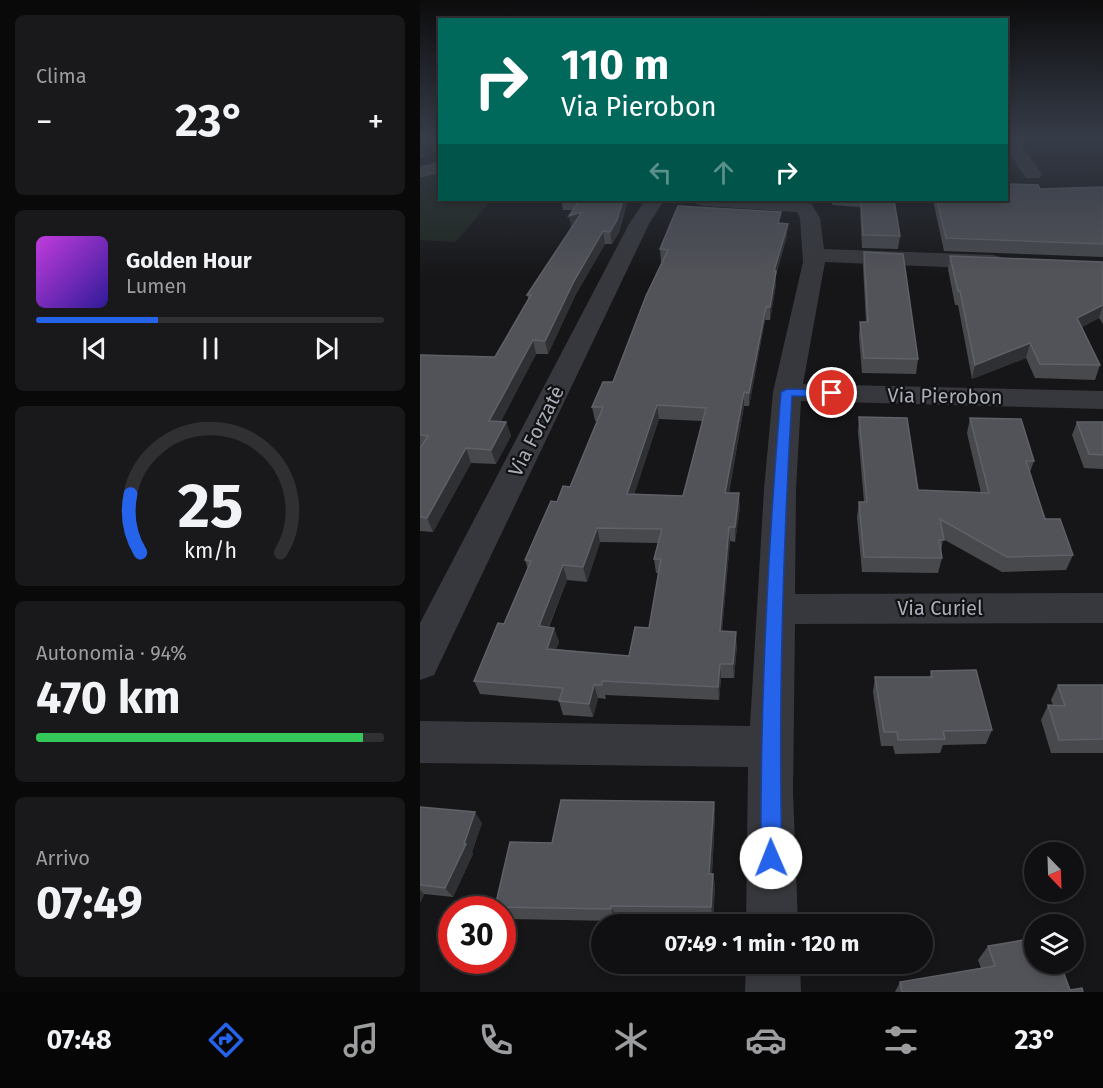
<!DOCTYPE html>
<html lang="it">
<head>
<meta charset="utf-8">
<style>
  body { margin:0; font-family:"Fira Sans",sans-serif; background:#19191b; color:#f1f3f6; height:100vh; display:flex; flex-direction:column; font-size:22px; white-space:nowrap }
  * { box-sizing:border-box; margin:0 }
  p { font-size:20px; color:#9c9d9f }
  .icon { flex:none; width:33px; height:33px; fill:none; stroke:currentColor; stroke-width:2; stroke-linecap:round; stroke-linejoin:round }
  .map { position:relative; flex:1; overflow:hidden }
  .side { display:flex; flex-direction:column; gap:15px; padding:15px; background:#09090a; width:420px }
  .side>* { flex:none }
  .guide { position:absolute; left:18px; top:18px; width:570px; height:183px; border-radius:0px; box-shadow:0 3px 9px #0003,0 0 0 2px #303032; background:#00695c; color:#fff; overflow:hidden }
  .needle { width:39px; rotate:157deg }
  .fabs { position:absolute; left:604px; top:842px; display:grid; gap:12px }
  .fabs a { display:grid; place-items:center; width:60px; height:60px; border-radius:50%; background:#101012; box-shadow:0 3px 9px #0003,0 0 0 2px #303032; font-size:30px }
  .speed { position:absolute; left:18px; top:896px; display:flex; gap:12px; font-size:30px; font-weight:700; text-align:center }
  .speed>* { display:grid; place-content:center; width:78px; height:78px; border-radius:50%; background:#101012; box-shadow:0 3px 9px #0003,0 0 0 2px #303032; line-height:1 }
  .speed .limit { border:9px solid #d22; background:#fff; color:#111 }
  .pin { position:absolute; display:grid; place-items:center; width:51px; height:51px; color:#fff; margin:-26px; border:3px solid #fff; border-radius:50%; box-shadow:0 2px 6px #0007 }
  .me { position:absolute; width:66px; margin:-33px; rotate:359deg; stroke-linejoin:round; filter:drop-shadow(0 0 4px #0008) }
  .turn { display:flex; align-items:center; gap:21px; height:126px; padding:0 24px; font-size:27px }
  .turn .icon { width:78px; height:78px; stroke-width:2.5 }
  .turn b { display:block; font-size:42px; line-height:51px }
  .lanes { display:flex; align-items:center; height:57px; padding:0 24px; background:#0003; justify-content:center; gap:30px; direction:ltr }
  .lanes .off { opacity:.35 }
  .big { font-size:45px; font-weight:700; line-height:1.1 }
  .side .widget { flex:1; display:flex; flex-direction:column; justify-content:center; gap:9px; min-width:0; padding:0 21px; border-radius:9px; background:#19191b }
  .side .dial { align-items:center; gap:0 }
  .dial svg { height:156px; overflow:visible; fill:none; stroke:#303032; stroke-width:7; stroke-linecap:round; text-anchor:middle }
  .dial text { fill:#f1f3f6; stroke:none }
  .song { display:flex; align-items:center; gap:18px }
  .cover { width:72px; height:72px; border-radius:9px; background:linear-gradient(135deg,hsl(290 70% 55%),hsl(250 70% 35%)) }
  .played { height:6px; border-radius:3px; background:linear-gradient(90deg,#2563eb 35%,#303032 35%) }
  .keys { display:flex; justify-content:space-around; direction:ltr }
  .heat { display:flex; justify-content:space-between; align-items:center; font-size:33px; direction:ltr }
  .charge { height:9px; border-radius:4px; background:linear-gradient(90deg,#34c759 94%,#303032 0) }
  .trip { position:absolute; left:171px; top:914px; width:342px; height:60px; border-radius:30px; background:#101012; box-shadow:0 3px 9px #0003,0 0 0 2px #303032; font-weight:700; line-height:60px; text-align:center }
  .tab-bar { display:flex; height:96px; justify-content:space-around; align-items:center; background:#060607; color:#9c9d9f }
  .tab-bar .icon { width:42px; height:42px }
  .tab-bar .active { color:#2563eb }
  .tab-bar b { font-size:27px; color:#f1f3f6 }
  main { display:flex; flex:1; min-height:0 }
  .map>svg:first-child { display:block }
  .green { fill:#1e261f }
  .lines { fill:none; stroke-linecap:round; stroke-linejoin:round }
  .minor { fill:#37383d; fill-rule:evenodd }
  .secondary { fill:#45474d; fill-rule:evenodd }
  .wall { fill:#47494d; fill-rule:evenodd }
  .shaded-wall { fill:#2f3033 }
  .building { fill:#525359; stroke:#5f6168; stroke-width:1.5; fill-rule:evenodd }
  .route { fill:#2563eb; stroke:#184099; stroke-width:1.5 }
  .labels { text-anchor:middle; dominant-baseline:central; stroke-width:4.5; stroke-linejoin:round; paint-order:stroke }
  .street-label { font-size:20px; fill:#a8adb8; stroke:#111113 }
</style>
</head>
<body>
<main>
<section class="side">
<div class="widget"><p>Clima</p>
<div class="heat"><a>−</a><b class="big">23°</b><a>+</a></div>
</div>
<div class="widget">
<div class="song"><i class="cover"></i><div><b>Golden Hour</b><p>Lumen</p></div></div>
<div class="played"></div>
<div class="keys"><svg class="icon" aria-label="previous" viewBox="0 0 24 24"><path d="M18 5L8 12l10 7zM5 5v14"/></svg><svg class="icon" aria-label="pause" viewBox="0 0 24 24"><path d="M8 5v14M16 5v14"/></svg><svg class="icon" aria-label="next" viewBox="0 0 24 24"><path d="M6 5l10 7-10 7zM19 5v14"/></svg></div>
</div>
<div class="widget dial"><svg viewBox="0 0 100 80">
<path d="M14 69A42 42 0 1 1 86 69"/>
<path d="M14 69A42 42 0 0 1 9 39" stroke="#2563eb"/>
<text x="50" y="56" font-size="32" font-weight="700">25</text>
<text x="50" y="72" font-size="11">km/h</text>
</svg></div>
<div class="widget"><p>Autonomia · 94%</p><b class="big">470 km</b><div class="charge"></div></div>
<div class="widget"><p>Arrivo</p><b class="big">07:49</b></div>
</section>
<div class="map">
<svg width="683" height="992" viewBox="0 0 683 992">
  <rect width="100%" height="100%" fill="#161618"/>
  <!-- green -->
  <path class="green" d="M19 173 20 200H71L36 242 0 240V179Z"/>
  <g class="lines">
    <!-- minor -->
    <path class="minor" d="M0 137H20V145H0Z
      M586 137H596L622 174 620 178H606L586 148Z
      M225 200H244L229 224 14 675 0 680V623L209 224Z
      M274 200H389L400 218 404 249 573 255 581 257 584 262 581 267 573 269 405 262 383 384 683 391V409L381 401 376 489 375 594 683 593V623L375 624 373 792 378 924H326L328 767 0 763V721L330 726 344 489 353 392 383 262 380 218 377 212 284 206 277 204Z
      M326 963H380L381 992H325Z"/>
    <!-- secondary -->
    <path class="secondary" d="M20 162V173L0 178V166Z"/>
  </g>
  <!-- wall -->
  <path class="wall" d="M683 187V257L524 251 513 200H586L620 189Z
    M141 200H208L199 232 192 244H185L156 294 128 354H116L81 421 86 422 91 436 76 464 51 463 13 532 0 531V355L75 357 109 300 107 295 152 228 153 210H143Z
    M412 200H474L480 236 478 249 442 248 440 207 412 205Z
    M361 223 367 236 356 275V284L350 320H345L329 406H324L309 493 320 507 315 542 310 541 302 631 317 646 314 678H301L299 700 185 695 186 699 178 698 173 717 143 715 139 701 60 694 54 681 84 624 108 569 105 560 137 502 150 487 177 421H175L172 407 193 382 242 262H241L240 249ZM239 419 282 421 263 496 214 494ZM180 542 238 543 234 559 236 573H239L229 628 209 656 136 649 139 642 134 628 129 627 147 580 167 582Z
    M444 252 498 359 496 374 442 373 439 336 440 322H446L443 266Z
    M530 256 683 262V324L679 318 662 327 680 365 675 380 615 378 606 358 552 379 538 305H535L528 269Z
    M439 417 498 490 561 493 547 433 550 418 614 461 610 472 625 519 653 555 646 570 582 572 523 539 521 552 522 558 518 573 442 572 437 517 439 502H444L438 432Z
    M657 422H683V469L664 468 652 435Z
    M511 671 572 730 566 744 523 745 520 753 475 754 473 746H461L453 692 455 677H510Z
    M638 685H683V753H631L621 720 628 705H633L631 700Z
    M294 802 295 815 292 874H293L295 886 293 919 196 917V921L84 919 82 917V909H76L75 907Z
    M0 807 62 823 52 852 53 854 33 897 4 894 0 902Z
    M568 946 650 990 663 992H475L480 982 561 968 558 960Z"/>
  <!-- shaded-wall -->
  <path class="shaded-wall" d="M0 147H2L5 157 0 158Z
    M203 200H208L199 232 192 244 190 232Z
    M162 212 151 228 149 216Z
    M368 224 367 236 356 275V284L350 320V307L354 271Z
    M183 231 185 244 156 294 128 354 125 341 154 281Z
    M683 305 679 318 653 332 657 318Z
    M346 307 345 320 329 406V393Z
    M113 340 116 354 74 435 69 421Z
    M610 343 606 358 552 379 555 365Z
    M324 392V406L306 507 305 493Z
    M237 405 239 419 210 508 207 494Z
    M86 422 91 436 76 464 71 450Z
    M46 448 51 463 13 532 7 518Z
    M319 493 320 507 315 542V527Z
    M309 527 310 541 301 645 300 631Z
    M177 528 180 542 167 582 163 567Z
    M143 565 147 580 123 640 119 626Z
    M134 628 139 642 131 662 127 649Z
    M316 632 317 646 314 678 313 664Z
    M300 664 301 678 299 700 298 687Z
    M174 685 178 698 173 717 169 704Z
    M294 802 295 815 291 886 289 874Z
    M55 812 62 823 52 852 53 854 33 897 25 888 44 844Z
    M293 874 295 886 293 919 291 907Z
    M0 890 4 894 1 902H0Z
    M191 906 196 917V921L191 909Z"/>
  <!-- building -->
  <path class="building" d="M586 184 618 185 620 189 683 187V244L526 238 517 200H586Z
    M160 200H203V202H200L202 203 197 220 190 232 183 231 154 281 125 341 113 340 69 421 86 422 71 450 46 448 7 518 0 517V448L8 436 0 435V355L75 357 111 295H107L162 212 149 216Z
    M441 200H474L480 236 443 235Z
    M258 206 361 212 358 223 368 224 354 271H356L350 307H346L329 393 324 392 305 493H319L315 527H309L300 631 316 632 313 664H300L298 687 182 681V685H174L169 704 139 701 143 688 54 681 78 623 84 624 111 561 105 560 131 501 137 502 143 486 150 487 183 407H172L183 382H193L226 296 248 250 240 249ZM237 405 286 408 263 496 207 494ZM177 528 242 529 234 559H241L229 628 215 627 209 656 127 649 134 628 119 626 143 565 163 567Z
    M444 252 483 254 498 359 444 358 440 322H448Z
    M530 256 683 262V305L657 318 680 365 620 364 610 343 555 365 540 291H538Z
    M439 417 487 418 498 490 569 493 550 418 601 419 614 461H606L625 519H640L653 555 587 557 520 519 524 540H519L522 558 444 557 439 502H447Z
    M657 422H683V455L669 454Z
    M556 670 572 730 523 731 525 739 478 740 477 732H464L455 677H512L511 671Z
    M638 685H683V739L639 740 628 705 645 706Z
    M141 800 294 802 289 874H293L291 907 191 906V909L75 907 90 842 132 843Z
    M0 807 55 812 44 844H46L25 888 0 885Z
    M615 938V963H640L650 990 662 988 663 992H482L480 982 575 966 568 946Z"/>
  <!-- sky -->
  <linearGradient id="sky" x2="0" y2="1"><stop stop-color="#0c0c0d"/><stop offset="0.5" stop-color="#363c48"/><stop offset="1" stop-color="#363c48" stop-opacity="0"/></linearGradient>
  <rect width="683" height="276" fill="url(#sky)"/>
  <!-- route -->
  <path class="route" d="M367 389 412 390 418 393 412 397 372 396C363 549 358 704 362 858L359 865 351 868 344 865 341 858C340 703 348 547 361 392Z"/>
  <g class="labels">
    <!-- street labels -->
    <g class="street-label">
      <text transform="translate(525 396) rotate(1)">Via Pierobon</text>
      <text transform="translate(116 431) rotate(-63)">Via Forzatè</text>
      <text x="520" y="608">Via Curiel</text>
    </g>
  </g>
</svg>
<div class="fabs">
<a><svg class="needle" viewBox="-14 -14 28 28"><path d="M0-13l5 13h-10z" fill="#e53935"/><path d="M0 13l5-13h-10z" fill="#9c9d9f"/></svg></a>
<a><svg class="icon" aria-label="layers" viewBox="0 0 24 24"><path d="M12 4l9 5-9 5-9-5zM3 14l9 5 9-5"/></svg></a>
</div>
<div class="speed"><div class="limit">30</div></div>
<div class="pin" style="left:412px;top:393px;background:#d93025"><svg class="icon" aria-label="arrive" viewBox="0 0 24 24"><path d="M6 21V4h12l-3 4 3 4H6"/></svg></div>
<svg class="me" style="left:351px;top:858px" viewBox="-20 -20 40 40"><circle r="19" fill="#fff"/><path d="M0-13L10 11 0 6-10 11z" fill="#2563eb"/></svg>
<div class="trip">07:49 · 1 min · 120 m</div>
<div class="guide">
<div class="turn"><svg class="icon" aria-label="right" viewBox="0 0 24 24"><path d="M7 20v-9h11M14 6l5 5-5 5"/></svg><div><b>110 m</b>Via Pierobon</div></div>
<div class="lanes"><svg class="icon off" aria-label="left" viewBox="0 0 24 24"><path d="M17 20v-9H6M10 6l-5 5 5 5"/></svg><svg class="icon off" aria-label="ahead" viewBox="0 0 24 24"><path d="M12 20V5M6 11l6-6 6 6"/></svg><svg class="icon" aria-label="right" viewBox="0 0 24 24"><path d="M7 20v-9h11M14 6l5 5-5 5"/></svg></div>
</div>
</div>
</main>
<nav class="tab-bar">
<b>07:48</b>
<svg class="icon active" aria-label="directions" viewBox="0 0 24 24"><path d="M12 3l9 9-9 9-9-9zM9 14v-3h6M13 9l2 2-2 2"/></svg>
<svg class="icon" aria-label="music" viewBox="0 0 24 24"><path d="M9 18V5l10-2v13"/><circle cx="6" cy="18" r="3"/><circle cx="16" cy="16" r="3"/></svg>
<svg class="icon" aria-label="phone" viewBox="0 0 24 24"><path d="M5 4h4l2 5-3 2q2 4 5 5l2-3 5 2v4C11 20 4 13 5 4z"/></svg>
<svg class="icon" aria-label="climate" viewBox="0 0 24 24"><path d="M12 3v18M4 7l16 10M4 17L20 7"/></svg>
<svg class="icon" aria-label="car" viewBox="0 0 24 24"><path d="M5 17H2v-5l4-1 3-4h7l3 4 3 1v5h-3M9 17h6M6 11h13"/><circle cx="7" cy="17" r="2"/><circle cx="17" cy="17" r="2"/></svg>
<svg class="icon" aria-label="filters" viewBox="0 0 24 24"><path d="M4 7h16M4 17h16"/><circle cx="9" cy="7" r="2"/><circle cx="15" cy="17" r="2"/></svg>
<b>23°</b>
</nav>
</body>
</html>
